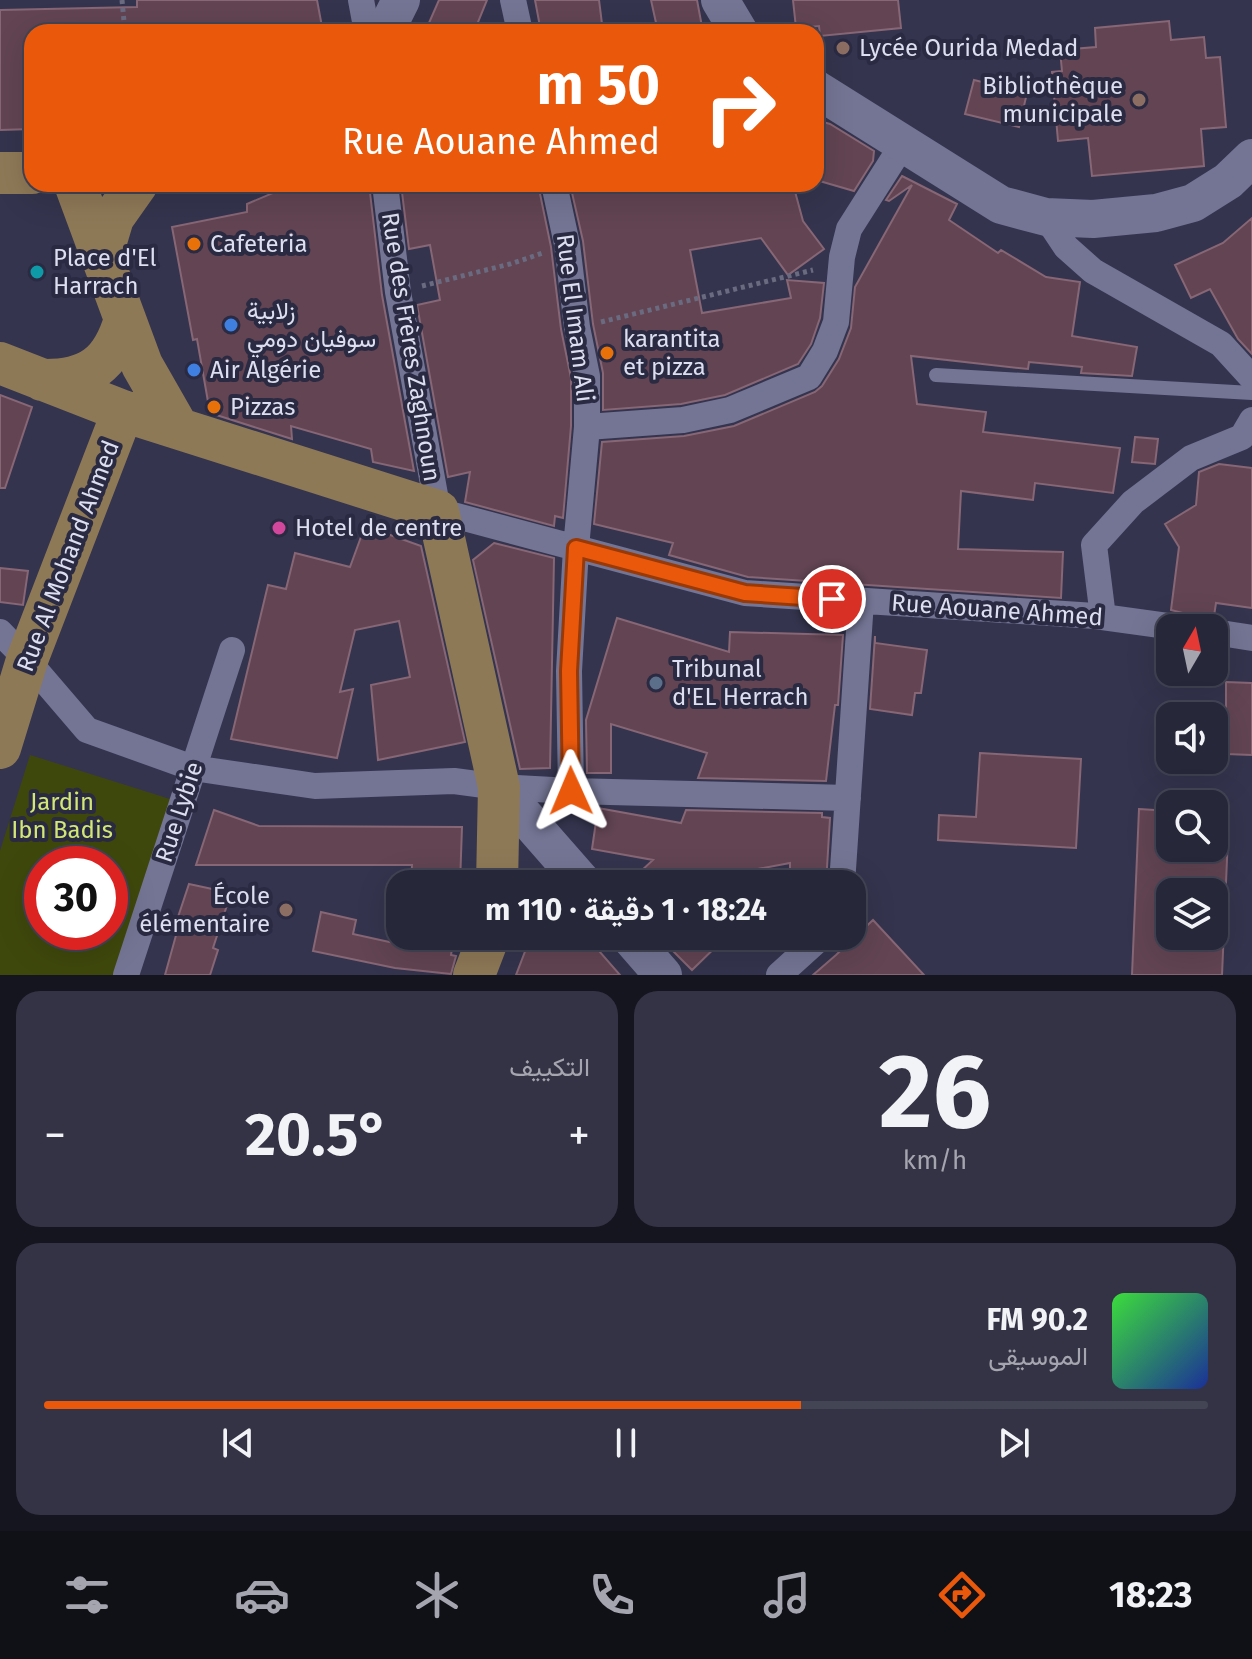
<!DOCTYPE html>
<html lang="ar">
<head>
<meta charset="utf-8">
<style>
  body { margin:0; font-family:"Fira Sans",Vazirmatn,sans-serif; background:#333345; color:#f1f3f6; direction:rtl; height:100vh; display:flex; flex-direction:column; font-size:30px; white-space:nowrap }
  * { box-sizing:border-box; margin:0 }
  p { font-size:26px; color:#a4a5af }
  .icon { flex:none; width:44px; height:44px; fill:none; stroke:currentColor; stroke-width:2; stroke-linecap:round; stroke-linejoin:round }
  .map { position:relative; height:975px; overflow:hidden; direction:ltr }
  .sheet { display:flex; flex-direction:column; gap:16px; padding:16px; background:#151520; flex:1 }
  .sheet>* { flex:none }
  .top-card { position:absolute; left:24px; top:24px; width:800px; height:168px; border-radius:24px; box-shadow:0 8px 32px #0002,0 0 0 2px #434454; direction:rtl; background:#ea580c; color:#fff; overflow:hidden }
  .needle { width:52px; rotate:9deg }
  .tools { position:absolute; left:1156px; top:614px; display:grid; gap:16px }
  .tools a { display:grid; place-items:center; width:72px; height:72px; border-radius:16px; background:#27273a; box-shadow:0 8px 32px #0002,0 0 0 2px #434454; font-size:40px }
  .speed { position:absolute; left:24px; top:846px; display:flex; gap:16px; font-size:40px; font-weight:700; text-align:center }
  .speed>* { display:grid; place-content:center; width:104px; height:104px; border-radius:50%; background:#27273a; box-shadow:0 8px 32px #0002,0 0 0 2px #434454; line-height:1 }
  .speed .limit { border:12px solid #d22; background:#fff; color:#111 }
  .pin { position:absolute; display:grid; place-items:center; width:68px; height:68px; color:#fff; margin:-34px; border:4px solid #fff; border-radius:50%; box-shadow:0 2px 8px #0007 }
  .me { position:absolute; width:88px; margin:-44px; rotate:359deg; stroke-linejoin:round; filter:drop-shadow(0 0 6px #0008) }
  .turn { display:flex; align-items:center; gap:28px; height:168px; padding:0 32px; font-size:36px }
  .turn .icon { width:104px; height:104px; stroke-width:2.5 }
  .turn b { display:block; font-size:56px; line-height:68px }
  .big { font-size:60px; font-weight:700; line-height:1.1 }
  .sheet .card { flex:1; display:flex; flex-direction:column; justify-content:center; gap:12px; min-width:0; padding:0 28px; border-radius:24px; background:#333345 }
  .sheet .dial { align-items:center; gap:0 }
  .dial b { font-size:104px; line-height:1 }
  .song { display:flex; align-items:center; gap:24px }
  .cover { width:96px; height:96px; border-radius:12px; background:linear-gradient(135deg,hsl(120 70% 55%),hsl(230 70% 35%)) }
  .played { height:8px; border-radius:4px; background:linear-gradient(90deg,#ea580c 65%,#434454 65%) }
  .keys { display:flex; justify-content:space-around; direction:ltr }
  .heat { display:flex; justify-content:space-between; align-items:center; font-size:44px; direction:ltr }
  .sheet .tiles { flex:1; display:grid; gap:16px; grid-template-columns:1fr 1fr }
  .card:last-child { grid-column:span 2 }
  .trip { position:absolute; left:386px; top:870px; width:480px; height:80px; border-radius:24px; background:#27273a; box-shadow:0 8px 32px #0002,0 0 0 2px #434454; font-weight:700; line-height:80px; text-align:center; direction:rtl }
  .tab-bar { display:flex; height:128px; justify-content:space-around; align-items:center; background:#101017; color:#a4a5af }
  .tab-bar .icon { width:56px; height:56px }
  .tab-bar .active { color:#ea580c }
  .tab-bar b { font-size:36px; color:#f1f3f6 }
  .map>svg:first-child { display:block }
  .green { fill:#3f480c; fill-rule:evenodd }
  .building { fill:#624452; stroke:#876675; stroke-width:2; fill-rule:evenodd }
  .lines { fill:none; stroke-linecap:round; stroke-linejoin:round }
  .path { stroke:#6a6a81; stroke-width:5; stroke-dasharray:4 4; stroke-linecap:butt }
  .service { stroke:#747594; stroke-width:14 }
  .minor { stroke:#747594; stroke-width:26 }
  .secondary { stroke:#747594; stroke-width:38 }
  .primary { stroke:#8e7957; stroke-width:42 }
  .route-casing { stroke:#983908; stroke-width:20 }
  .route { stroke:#ea580c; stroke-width:14 }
  .education-dot { fill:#8d6e63; stroke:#2a2a43; stroke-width:3 }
  .food-dot { fill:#e8710a; stroke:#2a2a43; stroke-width:3 }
  .culture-dot { fill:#0f9aa8; stroke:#2a2a43; stroke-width:3 }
  .shop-dot { fill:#3f7fe0; stroke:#2a2a43; stroke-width:3 }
  .hotel-dot { fill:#d1479c; stroke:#2a2a43; stroke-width:3 }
  .service-dot { fill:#5c6f8a; stroke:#2a2a43; stroke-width:3 }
  .labels { text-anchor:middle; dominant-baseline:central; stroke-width:8; stroke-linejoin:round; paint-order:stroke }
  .poi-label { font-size:24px; fill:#dddeef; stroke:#2a2a43; text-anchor:start }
  .street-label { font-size:24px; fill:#dddeef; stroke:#2a2a43 }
  .park-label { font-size:24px; fill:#d2e777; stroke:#2a2a43 }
</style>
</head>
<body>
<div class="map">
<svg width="1252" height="975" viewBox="0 0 1252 975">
  <rect width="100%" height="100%" fill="#34344e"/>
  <!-- green -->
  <path class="green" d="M30 755 189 805 129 975H0V851ZM42 864H110V932H42Z"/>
  <!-- building -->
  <path class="building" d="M137 0H317L323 32H32V129L0 130V10L137 7Z
    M439 0H487L474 32H425Z
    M535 0H599L603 32H541Z
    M651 0H697L703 32H658Z
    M793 0H898L901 28 820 36 819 26 796 28Z
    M1169 21 1171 40 1204 37 1206 58 1220 57 1226 127 1201 129 1204 166 1092 176 1088 138 1058 141 1052 72 1062 71 1060 50 1096 47 1095 28Z
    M974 80 1027 93 1019 127 965 114Z
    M816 120 830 124 874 151 873 161 854 191 816 180Z
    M902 176 957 204 949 220 998 253 1001 250 1046 277 1080 282 1072 336 1137 347 1132 376 1081 373 1082 367 1029 362 1028 369 911 356 917 404 986 412 983 432 1120 448 1113 493 1035 483 1033 500 961 491 958 549 1063 552 1061 598 748 577 669 555 673 543 594 524 602 442 684 436 734 426 815 392 822 386 839 359 851 328 855 287 912 185 889 201 886 200Z
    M294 184H369L382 295 414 471 373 462 371 449 291 426 292 439 210 413 197 339 193 340 172 227 247 212V204Z
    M401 184H538L551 247 561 329 571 378V426L563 518 555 516 554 526 465 502 470 472 448 477 417 305 440 300 430 245 409 249Z
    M570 184H793L803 221 824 249 788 275 761 238 690 250 702 313 791 298 787 280 824 283 820 318 811 344 798 364 725 395 681 404 603 410V373L593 324 583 241Z
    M1252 218V354L1238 339 1210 289 1191 298 1175 265 1223 243Z
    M0 395 32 407 5 488H0Z
    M1135 437 1158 439 1155 464 1132 462Z
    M1219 464 1252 468V608L1216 603 1214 616 1202 621 1199 628 1191 615 1171 610 1179 547 1165 524 1196 505 1199 472Z
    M365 526 421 546 465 742 378 760 371 685 410 677 399 621 355 630 340 692 353 689 337 758 231 739 268 585 286 589 295 553 350 567Z
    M494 543 554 558 550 768 520 769 473 560Z
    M0 568 28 571 23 605 0 602Z
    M617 618 729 652 730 632 843 635 838 705H835L826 781 698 778 707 753 611 724V773H587L586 720Z
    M875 636V643L927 650 921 693H915L912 715 870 709Z
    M1226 682 1252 683V755L1226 754Z
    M980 753 1081 759 1076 848 938 840 939 815 976 817Z
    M598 808 681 823 686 810 822 813V817L830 818 826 884H790V863L709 878 707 871 678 884H627L653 860 592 849Z
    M1139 809 1170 811V848H1214V813H1229L1222 975H1132ZM1170 892H1214V936H1170Z
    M214 810 259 826 462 827 460 884H411L412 865H196Z
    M189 884 231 893 213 948 218 950 210 975H165L180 921 177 920Z
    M321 912 356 920 353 934 403 945 404 936H454L451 955 456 956 451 974 395 968 313 951Z
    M873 920 924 975H813L836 955Z
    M531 936H586L620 975H516Z
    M658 936H727L692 970Z"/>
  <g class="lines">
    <!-- path -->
    <path class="path" d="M122 0 125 32
      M422 286 510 264 543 253
      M601 322 813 270"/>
    <!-- service -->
    <path class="service" d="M936 375 1252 393"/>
    <!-- minor -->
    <path class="minor" d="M361 0 367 32
      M513 0 520 32
      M385 184 398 292 438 511 745 593 1095 616 1182 628
      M554 184 567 244 577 327 587 376V427L576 548 569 671 571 791
      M1046 217 1066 247 1093 271 1221 344 1252 378
      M587 427 683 420 730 410 809 377 825 351 836 322 842 257 849 229 903 144
      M1103 617 1094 545 1133 502 1191 458 1242 437 1252 420
      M0 632 27 660 87 730 193 768 315 786 454 781 499 787 571 791 848 798
      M1214 632 1252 638
      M842 884 861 601
      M126 975 232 650
      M779 975 822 936"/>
    <!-- secondary -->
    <path class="secondary" d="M720 0 739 32
      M385 32 401 0
      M816 89 1001 205 1046 217 1093 219 1156 213 1193 203 1228 181 1252 158
      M499 787 584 884
      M629 936 663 975"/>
    <!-- primary -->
    <path class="primary" d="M0 173H32
      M75 184 142 365 178 428
      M102 255 113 218 137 184
      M0 363 123 411 438 511 499 787 497 884
      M42 380C89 381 112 364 125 319
      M0 748 27 660 123 411
      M474 975 489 936"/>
  </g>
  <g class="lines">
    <!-- route casing -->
    <g class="route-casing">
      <path id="route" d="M571 791 569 671 576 548 745 593 832 599"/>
    </g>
    <!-- route -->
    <use href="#route" class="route"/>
  </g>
  <!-- markers -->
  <g class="education-dot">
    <circle cx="843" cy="48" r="8"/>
    <circle cx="1139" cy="100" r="8"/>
    <circle cx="286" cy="910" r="8"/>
  </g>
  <g class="food-dot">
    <circle cx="194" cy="244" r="8"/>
    <circle cx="607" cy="353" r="8"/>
    <circle cx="214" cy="407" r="8"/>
  </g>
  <circle class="culture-dot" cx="37" cy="272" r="8"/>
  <g class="shop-dot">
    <circle cx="231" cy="325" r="8"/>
    <circle cx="194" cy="370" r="8"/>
  </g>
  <circle class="hotel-dot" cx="279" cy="528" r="8"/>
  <circle class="service-dot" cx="656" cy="683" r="8"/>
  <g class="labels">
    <!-- poi labels -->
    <g class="poi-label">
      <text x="859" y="48">Lycée Ourida Medad</text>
      <text x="1123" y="86" text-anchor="end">Bibliothèque<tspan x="1123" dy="28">municipale</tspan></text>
      <text x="210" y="244">Cafeteria</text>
      <text x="53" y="258">Place d'El<tspan x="53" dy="28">Harrach</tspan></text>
      <text x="247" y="311">زلابية<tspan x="247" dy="28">سوفيان دومي</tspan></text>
      <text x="623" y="339">karantita<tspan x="623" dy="28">et pizza</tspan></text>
      <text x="210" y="370">Air Algérie</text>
      <text x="230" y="407">Pizzas</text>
      <text x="295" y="528">Hotel de centre</text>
      <text x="672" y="669">Tribunal<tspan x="672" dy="28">d'EL Herrach</tspan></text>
      <text x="270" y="896" text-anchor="end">École<tspan x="270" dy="28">élémentaire</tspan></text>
    </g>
    <!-- street labels -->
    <g class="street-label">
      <text transform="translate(575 318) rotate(83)">Rue El Imam Ali</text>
      <text transform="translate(411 347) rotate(81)">Rue des Frères Zaghnoun</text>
      <text transform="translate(68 556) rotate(-69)">Rue Al Mohand Ahmed</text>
      <text transform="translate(997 610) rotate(4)">Rue Aouane Ahmed</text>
      <text transform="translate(179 812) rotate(-72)">Rue Lybie</text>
    </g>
    <!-- park labels -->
    <g class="park-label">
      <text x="62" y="802">Jardin<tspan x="62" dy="28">Ibn Badis</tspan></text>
    </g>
  </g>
</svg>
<div class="tools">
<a><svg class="needle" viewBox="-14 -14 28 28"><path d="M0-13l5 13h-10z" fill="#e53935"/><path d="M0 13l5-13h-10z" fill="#a4a5af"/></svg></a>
<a><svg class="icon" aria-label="sound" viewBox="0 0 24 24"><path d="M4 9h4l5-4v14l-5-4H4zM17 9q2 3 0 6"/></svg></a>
<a><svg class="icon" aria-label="search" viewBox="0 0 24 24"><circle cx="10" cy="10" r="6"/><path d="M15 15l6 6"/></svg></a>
<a><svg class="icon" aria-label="layers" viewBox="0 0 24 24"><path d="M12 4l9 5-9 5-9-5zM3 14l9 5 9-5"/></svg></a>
</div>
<div class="speed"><div class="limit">30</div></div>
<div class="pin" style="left:832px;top:599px;background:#d93025"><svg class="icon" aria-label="arrive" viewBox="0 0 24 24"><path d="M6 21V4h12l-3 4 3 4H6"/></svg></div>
<svg class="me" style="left:571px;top:791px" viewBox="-20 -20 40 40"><path d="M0-17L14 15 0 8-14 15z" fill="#ea580c" stroke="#fff" stroke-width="4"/></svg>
<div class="trip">18:24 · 1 دقيقة · 110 m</div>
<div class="top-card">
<div class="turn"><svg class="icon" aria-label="right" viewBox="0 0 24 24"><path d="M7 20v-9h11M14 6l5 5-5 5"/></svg><div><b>50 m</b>Rue Aouane Ahmed</div></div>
</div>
</div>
<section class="sheet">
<div class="tiles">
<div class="card dial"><b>26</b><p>km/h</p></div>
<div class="card"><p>التكييف</p>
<div class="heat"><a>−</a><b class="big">20.5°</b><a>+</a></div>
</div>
<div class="card">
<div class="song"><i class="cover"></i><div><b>90.2 FM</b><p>الموسيقى</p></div></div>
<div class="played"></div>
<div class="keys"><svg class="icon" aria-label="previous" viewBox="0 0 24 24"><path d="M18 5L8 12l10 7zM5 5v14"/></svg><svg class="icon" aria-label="pause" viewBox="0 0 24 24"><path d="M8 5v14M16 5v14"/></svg><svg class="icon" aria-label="next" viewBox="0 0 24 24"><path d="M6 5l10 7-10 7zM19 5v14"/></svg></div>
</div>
</div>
</section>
<nav class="tab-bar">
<b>18:23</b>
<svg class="icon active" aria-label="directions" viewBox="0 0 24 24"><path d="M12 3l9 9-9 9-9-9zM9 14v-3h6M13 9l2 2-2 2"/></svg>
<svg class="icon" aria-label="music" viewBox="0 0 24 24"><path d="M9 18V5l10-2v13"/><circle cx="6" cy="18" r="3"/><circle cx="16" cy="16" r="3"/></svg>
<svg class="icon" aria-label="phone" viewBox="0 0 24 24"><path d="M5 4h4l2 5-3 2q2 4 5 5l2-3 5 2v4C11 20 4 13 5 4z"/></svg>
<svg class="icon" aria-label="climate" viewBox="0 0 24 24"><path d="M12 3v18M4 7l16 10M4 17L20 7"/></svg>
<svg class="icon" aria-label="car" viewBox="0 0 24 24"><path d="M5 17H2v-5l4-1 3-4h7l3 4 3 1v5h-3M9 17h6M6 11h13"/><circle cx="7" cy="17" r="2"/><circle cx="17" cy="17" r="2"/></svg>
<svg class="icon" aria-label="filters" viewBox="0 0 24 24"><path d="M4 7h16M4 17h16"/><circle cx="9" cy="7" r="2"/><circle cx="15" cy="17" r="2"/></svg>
</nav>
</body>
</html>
